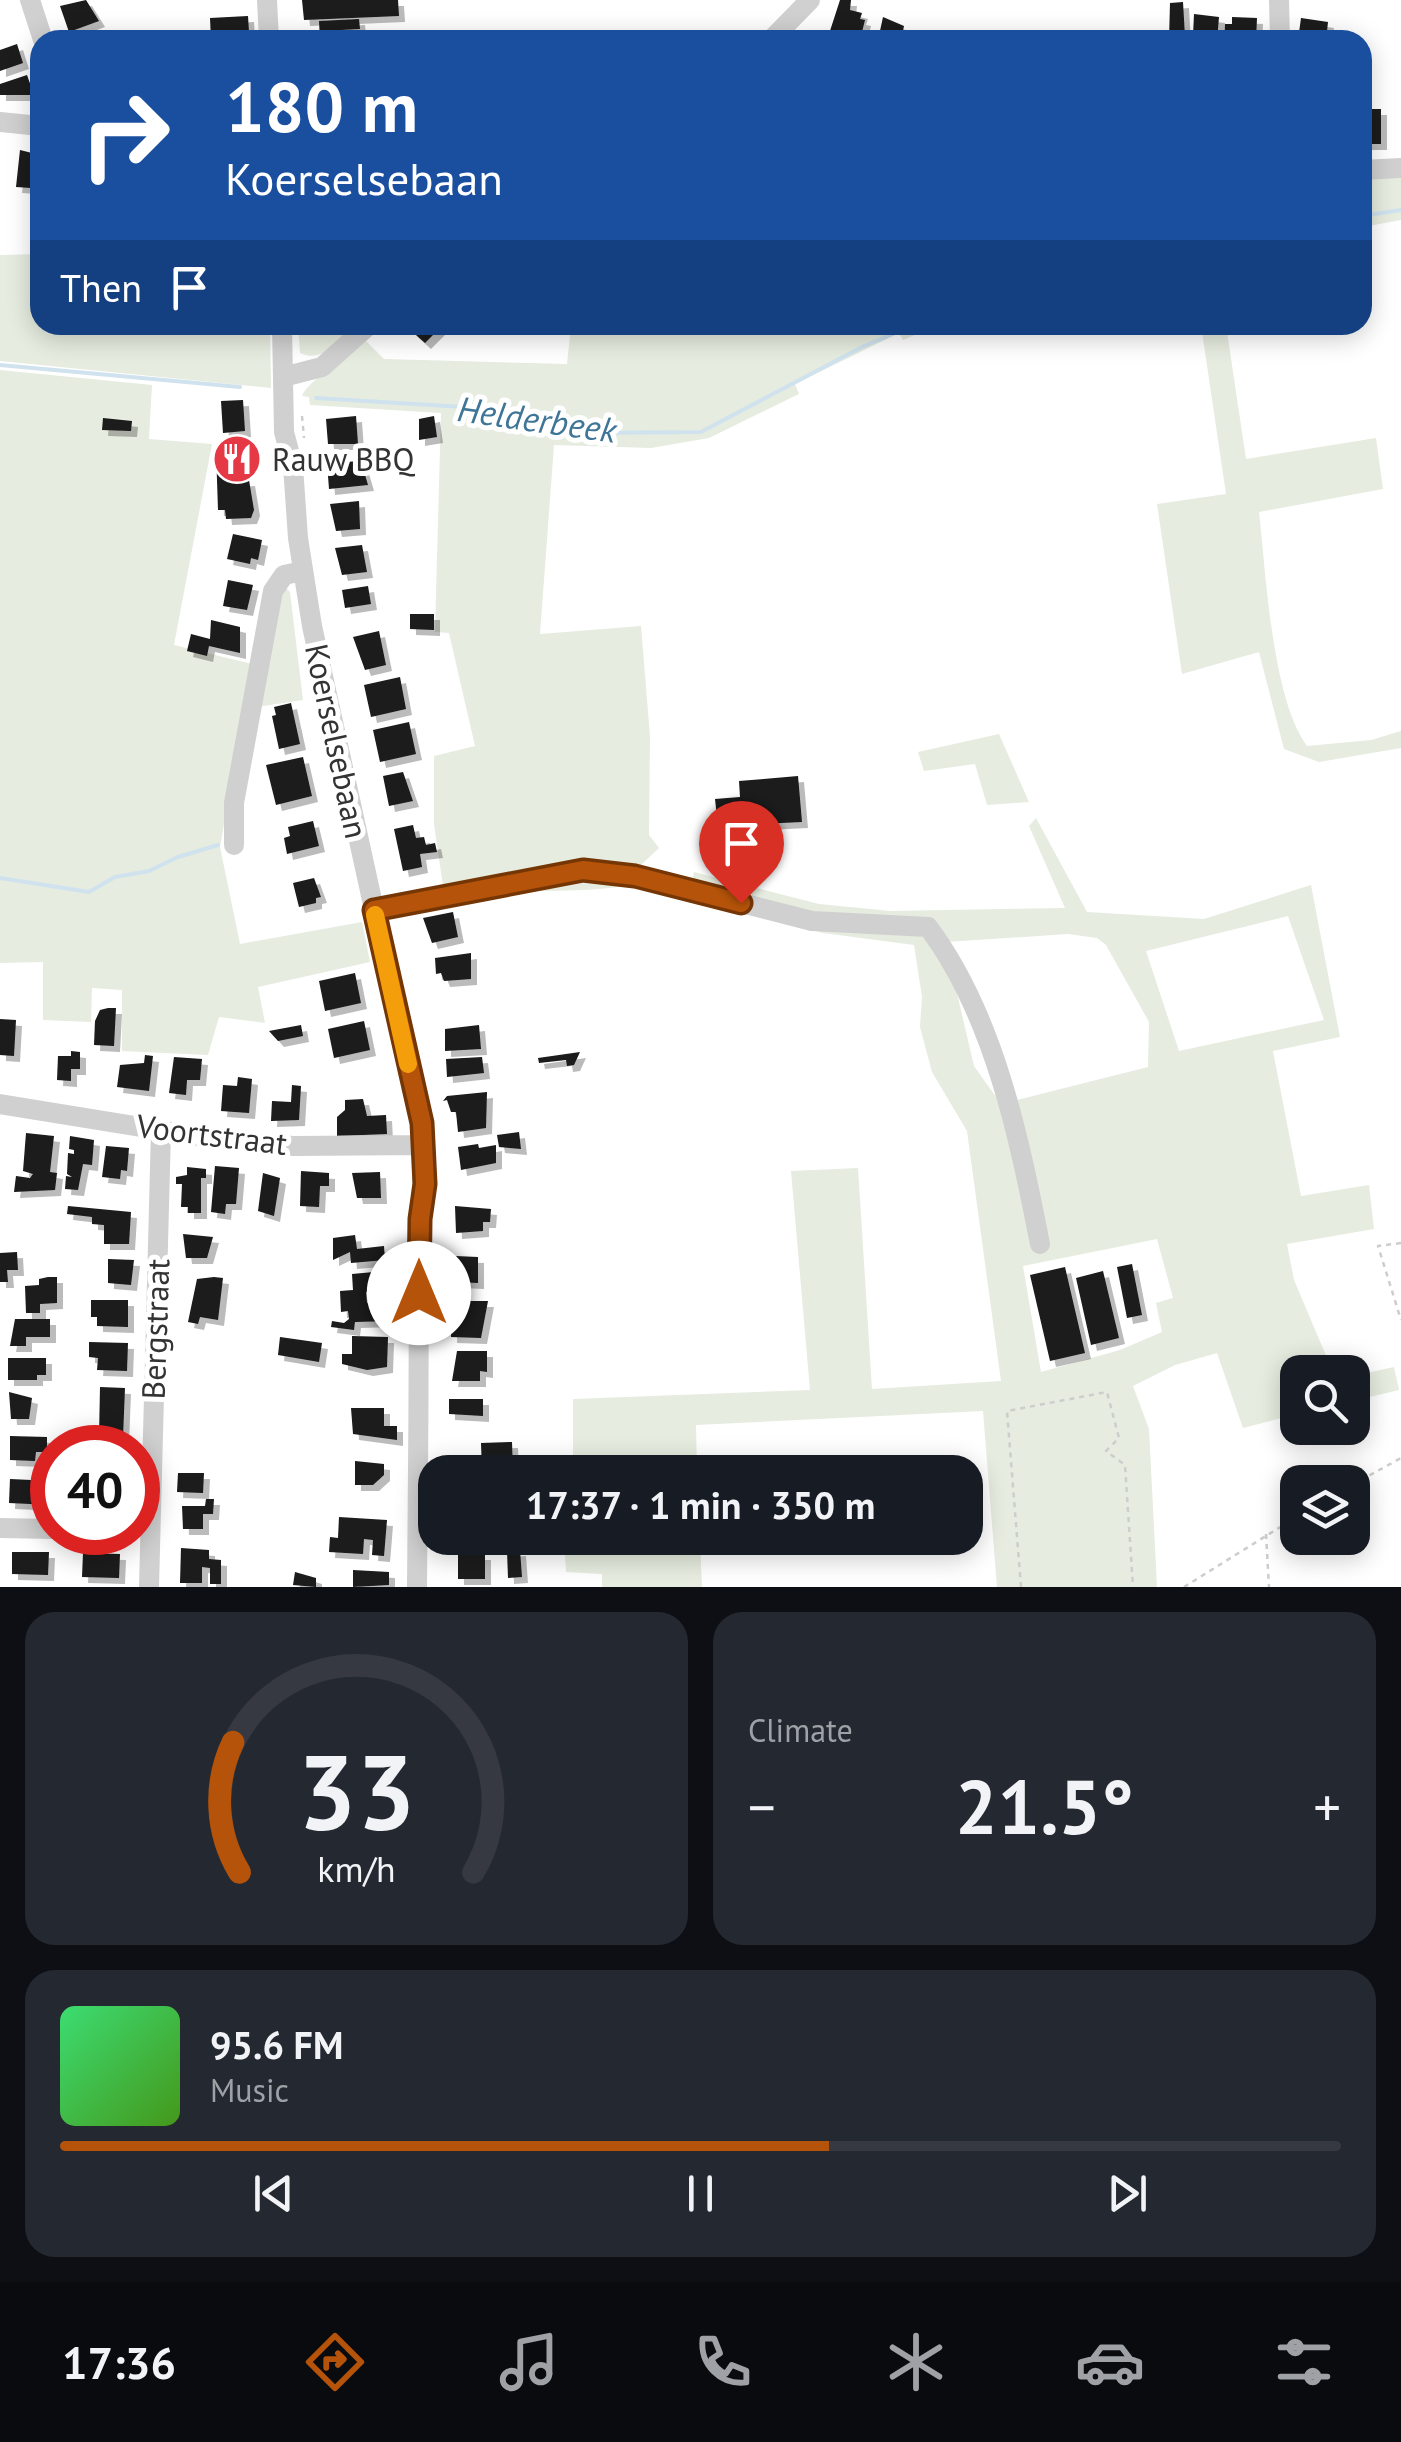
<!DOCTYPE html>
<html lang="en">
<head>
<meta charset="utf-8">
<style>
  body { margin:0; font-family:"PT Sans",sans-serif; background:#242831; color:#f1f3f6; height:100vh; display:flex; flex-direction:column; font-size:38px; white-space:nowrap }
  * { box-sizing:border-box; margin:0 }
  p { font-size:32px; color:#9ea1a6 }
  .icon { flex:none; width:55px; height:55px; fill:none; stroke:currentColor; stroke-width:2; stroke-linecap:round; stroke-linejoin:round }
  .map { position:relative; height:1587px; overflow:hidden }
  .drawer { display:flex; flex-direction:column; gap:25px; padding:25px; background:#0d0f14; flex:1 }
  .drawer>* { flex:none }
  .hud { position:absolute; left:30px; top:30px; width:1342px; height:305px; border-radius:30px; box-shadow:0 5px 25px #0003; background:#1a4fa0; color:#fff; overflow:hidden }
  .buttons { position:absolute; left:1280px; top:1355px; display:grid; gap:20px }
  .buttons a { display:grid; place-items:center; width:90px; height:90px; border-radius:20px; background:#171b24; box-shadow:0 5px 25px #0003; font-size:50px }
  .speed { position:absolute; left:30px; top:1425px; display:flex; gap:20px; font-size:50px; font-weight:700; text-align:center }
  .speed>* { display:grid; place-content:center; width:130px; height:130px; border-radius:50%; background:#171b24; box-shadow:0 5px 25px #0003; line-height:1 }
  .speed .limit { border:15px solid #d22; background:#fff; color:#111 }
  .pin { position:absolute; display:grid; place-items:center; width:85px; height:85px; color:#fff; margin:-102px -42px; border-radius:50% 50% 50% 0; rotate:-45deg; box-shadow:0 0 10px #0007 }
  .pin .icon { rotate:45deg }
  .me { position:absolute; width:110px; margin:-55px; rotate:0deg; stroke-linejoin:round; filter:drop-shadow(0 0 8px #0008) }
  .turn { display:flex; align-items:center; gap:35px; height:210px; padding:0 30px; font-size:45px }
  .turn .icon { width:130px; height:130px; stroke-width:2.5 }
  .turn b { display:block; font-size:70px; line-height:85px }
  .then { display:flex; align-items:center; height:95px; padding:0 30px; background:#0003; gap:20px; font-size:38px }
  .big { font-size:75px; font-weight:800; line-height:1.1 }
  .drawer .card { flex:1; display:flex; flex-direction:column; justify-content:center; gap:15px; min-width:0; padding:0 35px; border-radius:30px; background:#242831 }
  .drawer .dial { align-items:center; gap:0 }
  .dial svg { height:260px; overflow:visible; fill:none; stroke:#363941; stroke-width:7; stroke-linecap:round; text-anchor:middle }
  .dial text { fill:#f1f3f6; stroke:none }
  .song { display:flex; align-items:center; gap:30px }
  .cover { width:120px; height:120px; border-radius:15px; background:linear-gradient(135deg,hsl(140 70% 55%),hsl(100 70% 35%)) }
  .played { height:10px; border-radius:5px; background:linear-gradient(90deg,#b45309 60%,#363941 60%) }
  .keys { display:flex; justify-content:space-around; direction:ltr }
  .heat { display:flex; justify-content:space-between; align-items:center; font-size:55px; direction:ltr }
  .drawer .tiles { flex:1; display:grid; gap:25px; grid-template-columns:1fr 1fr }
  .card:last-child { grid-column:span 2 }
  .trip { position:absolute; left:418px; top:1455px; width:565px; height:100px; border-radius:30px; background:#171b24; box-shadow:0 5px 25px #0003; font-weight:800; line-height:100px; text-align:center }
  .tab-bar { display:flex; height:160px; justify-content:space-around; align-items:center; background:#090b0e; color:#9ea1a6 }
  .tab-bar .icon { width:70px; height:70px }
  .tab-bar .current { color:#b45309 }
  .tab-bar b { font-size:45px; color:#f1f3f6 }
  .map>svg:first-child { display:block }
  .green { fill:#e6ecdf; fill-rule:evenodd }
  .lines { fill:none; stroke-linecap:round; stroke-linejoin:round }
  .stream { stroke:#cfe2ee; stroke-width:4 }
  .building { fill:#1a1a1a; filter:url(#shadow) }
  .path { stroke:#cdcdcd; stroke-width:2.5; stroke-dasharray:5 5; stroke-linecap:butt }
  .minor { stroke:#d0d0d0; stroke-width:20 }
  .route-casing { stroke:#753606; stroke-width:25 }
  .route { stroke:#b45309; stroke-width:18 }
  .slow { stroke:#f59e0b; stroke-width:18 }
  .labels { text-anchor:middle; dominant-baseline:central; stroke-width:10; stroke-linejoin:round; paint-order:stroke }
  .poi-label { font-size:32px; fill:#333; stroke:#fff; text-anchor:start }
  .street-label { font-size:32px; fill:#333; stroke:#fff }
  .water-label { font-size:35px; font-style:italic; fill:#3f7597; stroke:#fff }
</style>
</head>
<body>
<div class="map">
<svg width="1401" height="1587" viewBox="0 0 1401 1587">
  <defs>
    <filter id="shadow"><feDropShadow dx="6" dy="6" stdDeviation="0" flood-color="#0004"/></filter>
  </defs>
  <rect width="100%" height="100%" fill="#fff"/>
  <!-- green -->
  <path class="green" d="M1401 176V220L1363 227 1362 177Z
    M40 254V325H270L271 388 0 361V255Z
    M298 325H356C339 340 323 364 300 353Z
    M571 325H938L903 340 899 333 795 384 799 394 709 438 651 448 554 445 540 634 641 626 650 736 649 835 659 848 628 877 644 883C577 896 511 888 444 893L434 824V756L475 746 449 633 435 632 441 413 310 405 309 397 302 396C309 379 350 356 366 341L384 359 567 364Z
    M1201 325H1226L1246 459 1376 438 1383 489 1259 512C1266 573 1272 699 1307 746L1371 740 1401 731V748L1319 762 1284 749 1259 652 1182 674 1157 504 1226 494Z
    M0 370 152 385 149 439 212 444 174 645 252 664 220 847 240 944 362 922 370 962 258 987 265 1023 219 1017 208 1055 122 1051V990L92 988 91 1022 43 1020V962L0 963Z
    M286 588 290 592 303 700 257 707 277 594Z
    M999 734 1029 802 987 805 975 764 924 771 918 752Z
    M1036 818 1087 912 1204 919 1311 885 1340 1037 1273 1051 1301 1196 1369 1185 1374 1229 1287 1244 1294 1280 1333 1372H1298L1297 1414 1243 1428 1217 1353 1175 1365 1133 1386 1149 1429 1157 1587H997L983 1411 696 1425 697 1472H573V1399L810 1390 791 1171 858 1168 872 1389 1001 1381 967 1131 932 1072 920 1027 922 997 914 945 823 933 689 895 694 872 819 904 891 911 1065 908 1029 826ZM1288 916 1324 1020 1179 1051 1146 951ZM1068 934 1097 938 1106 945 1149 1022 1148 1067 1001 1104 974 1066 945 942ZM1157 1239 1173 1298 1156 1303 1162 1332 1120 1350 1041 1372 1023 1266Z
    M1394 1367 1399 1390 1353 1401V1376Z
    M564 1538H700L702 1587H602V1574L566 1572Z"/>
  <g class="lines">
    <!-- stream -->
    <path class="stream" d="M1362 216 1401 210
      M0 365 240 387
      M316 398 497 409 589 433 701 432 862 347 914 325
      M0 878 89 892 115 877 149 871 178 857 218 845"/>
  </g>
  <!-- building -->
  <path class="building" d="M86 0 99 21 69 32 60 6Z
    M302 0H398L399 16 304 20Z
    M840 0H851L850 10 862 13 860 19 865 20 860 40 829 34Z
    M1183 2 1185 37 1169 40 1170 3Z
    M1194 14 1219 17 1217 40 1193 36Z
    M248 16 249 32 236 33 237 40H211L210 18Z
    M883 17 904 26 901 40H878Z
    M1232 17 1257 18 1256 40 1231 36 1224 40 1225 24H1232Z
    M1301 18 1328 22 1326 40H1298Z
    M359 19 360 29 341 30V40H320L319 21Z
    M612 30 643 32 642 40H611Z
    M17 44 23 63 0 71V50Z
    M27 75 34 95H0V84Z
    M1365 109H1381V144H1362Z
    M20 150 40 155V176H32L31 188 16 187Z
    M405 325H443L425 343Z
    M243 400 245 431 223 433 221 401Z
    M356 416 358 444H328L326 419Z
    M434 416 437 437 419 440V419Z
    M103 418 132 421 131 431 102 430Z
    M246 448V468L231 469 232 481 249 480 254 510 251 518 226 519 225 510H218L216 450Z
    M361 461 368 485 329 489 327 463Z
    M359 501 360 529 336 531 330 504Z
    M233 534 262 540 258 560 251 558 250 564 227 559Z
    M362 545 367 572 342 575 335 548Z
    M228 580 253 585 247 610 223 606Z
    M368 586 371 604 345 608 342 590Z
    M410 614H434V630L410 629Z
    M211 620 240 627V653L209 646 207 656 187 651 191 634 210 639Z
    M379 631 386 665 365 670 353 637Z
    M400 677 406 709 371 717 364 685Z
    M291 703 300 744 279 749 272 716 276 715 274 707Z
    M409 722 416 754 380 762 373 730Z
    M303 757 312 796 276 805 266 765Z
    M403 772 413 801 389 806 383 776Z
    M798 776 802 822 718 826 715 799 740 797 739 781Z
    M313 821 319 846 287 854 284 838 290 836 288 827Z
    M413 825 416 838 424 837 426 845 435 843 437 852 420 854 422 867 403 871 394 829Z
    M314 878 321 897 316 898V903L299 907 293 883Z
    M453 912 458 937 432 943 423 918Z
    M471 953V979L444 981 441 973 436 974 435 958Z
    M355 973 361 1003 325 1011 319 981Z
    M108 1008H116L114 1046 94 1045 95 1021 100 1010Z
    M0 1019 16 1020 14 1056 0 1055Z
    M364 1021 370 1050 334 1058 328 1029Z
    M301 1025 303 1036 278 1041 269 1031Z
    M479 1025 481 1049 445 1051V1029Z
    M71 1051 80 1052V1069H71V1081L57 1080 58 1056H71Z
    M580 1052 574 1065 567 1066 566 1060 539 1063 538 1058Z
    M145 1055 153 1056 149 1091 117 1087 120 1065 144 1063Z
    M174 1057 202 1059 200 1080H187L186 1095 169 1093Z
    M482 1057 484 1073 447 1077 446 1059Z
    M238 1077 252 1079 249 1113 221 1111 223 1085 237 1086Z
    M292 1085 301 1086 299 1120 271 1121 272 1101 291 1102Z
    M487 1092 486 1128 458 1132 456 1112H451L447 1100 443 1101 447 1096Z
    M363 1099 367 1116 386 1115 387 1134 337 1136V1117L345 1110V1100Z
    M519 1132 521 1149 499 1147 497 1135Z
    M26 1133 54 1136 50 1172 57 1173 55 1190 14 1192 16 1176 30 1178 33 1174 23 1171Z
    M70 1136 94 1140 92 1165 83 1164 78 1190 65 1189 66 1176 72 1177 67 1174 68 1153 74 1154V1150L69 1149Z
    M478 1144 479 1148 496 1145V1163L461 1170 458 1147Z
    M106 1146 129 1148 127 1171 121 1170 120 1179 102 1177Z
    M215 1166 239 1168 236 1204H226L225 1214 211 1212Z
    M187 1167 206 1169V1178H201V1213H188V1207H181L182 1184H176V1177L187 1175Z
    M301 1171 329 1173V1186H320L319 1207 300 1206Z
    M380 1172 381 1198H357L352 1173Z
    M263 1173 280 1178 274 1216 258 1211Z
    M68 1206 131 1212 129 1244H104V1225L92 1224V1217L67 1214Z
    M455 1206 491 1209 490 1222H483V1231L456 1233Z
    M183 1234 213 1237 207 1258H186Z
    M355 1235 357 1249 384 1246 385 1260 351 1263 350 1252 333 1260V1238Z
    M17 1252 18 1270H7L8 1282H0V1253Z
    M455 1256 478 1257V1283L455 1282Z
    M108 1259 134 1260 131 1285 108 1283Z
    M1132 1264 1142 1315 1127 1318 1117 1267Z
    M1065 1267 1085 1353 1050 1361 1030 1275Z
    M385 1271 387 1290 366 1292 367 1303H390V1321L355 1322 354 1330 331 1327 332 1321 344 1323 349 1319 348 1311 341 1312 340 1291 353 1290 352 1274Z
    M1103 1271 1119 1338 1091 1345 1076 1278Z
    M48 1277H57V1303L40 1304V1313H26L25 1286 39 1285V1279Z
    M214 1277 223 1278 218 1320 200 1317 198 1324 188 1322 197 1279Z
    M91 1300H128V1327L97 1326V1317H91Z
    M452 1301H488L481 1338 451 1337Z
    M15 1319H50V1337H26V1346H10Z
    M352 1336 388 1337 387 1367 367 1370 342 1364V1354H352Z
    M280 1337 322 1343 319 1362 278 1355Z
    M89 1342 128 1343 127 1371 97 1370 98 1358 89 1357Z
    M457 1351H487V1372L480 1371V1381H452Z
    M8 1358H46V1375H37V1380H8Z
    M100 1387 125 1388 123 1437H99Z
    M9 1392 32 1398 29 1419H11Z
    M449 1399H483V1416L449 1414Z
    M351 1408H384V1426H397V1440L353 1434Z
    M10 1436 47 1437V1452H36L35 1461 10 1460Z
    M512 1442 513 1472H482L481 1443Z
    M355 1461 384 1464V1475L373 1485H355Z
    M178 1473H204L203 1493 177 1492Z
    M10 1479 52 1481V1505L9 1503Z
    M206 1499H214L213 1514H203V1529H183L182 1506H205Z
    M339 1517 387 1520 384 1556 372 1555 373 1540 364 1539 363 1554 329 1552 330 1537 338 1538Z
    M181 1548 209 1550V1559L221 1560V1584H210V1568L202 1567V1583H180Z
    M520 1550 522 1577 508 1578 507 1551Z
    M12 1552H49L48 1575 12 1574Z
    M83 1553 120 1554 119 1578 82 1577Z
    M458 1554H485V1579H458Z
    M353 1570 389 1572V1585L353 1587Z
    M295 1572 316 1578V1587L293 1585Z"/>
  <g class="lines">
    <!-- path -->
    <path class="path" d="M302 416 304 438
      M1401 1243 1378 1246 1401 1320
      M1352 1485 1401 1458
      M1266 1534 1269 1587
      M1021 1587 1007 1411 1107 1392 1119 1438 1106 1451 1125 1465 1133 1587
      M1184 1587 1298 1516"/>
    <!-- minor -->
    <path class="minor" d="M30 0 43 40
      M267 0 269 40
      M1279 0 1280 40
      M771 40 810 0
      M0 122 40 126
      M1362 170 1401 168
      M282 325 284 432 293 466 298 538 312 626 409 1069C431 1134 420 1192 419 1258 419 1368 418 1477 417 1587
      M283 377 322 367 369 325
      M234 845V803L273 591 284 575 303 571
      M374 910 583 869 635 876 812 921 928 927C994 1015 1019 1137 1040 1244
      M0 1104 221 1140 293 1146 425 1145
      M0 1528 52 1529
      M149 1587 161 1130"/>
  </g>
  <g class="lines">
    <!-- route casing -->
    <g class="route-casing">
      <path id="route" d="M419 1293 420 1219 425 1184 422 1123 374 910 583 870 635 876 741 903"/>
    </g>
    <!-- route -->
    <use href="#route" class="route"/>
    <!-- slow -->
    <path class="slow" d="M375 915 408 1064"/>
  </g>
  <!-- icons -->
  <defs>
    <g id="restaurant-disc" transform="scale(2.5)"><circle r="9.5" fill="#e63946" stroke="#fff"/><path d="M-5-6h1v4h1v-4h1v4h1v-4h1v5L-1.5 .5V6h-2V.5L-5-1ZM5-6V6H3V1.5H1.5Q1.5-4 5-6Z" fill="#fff"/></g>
  </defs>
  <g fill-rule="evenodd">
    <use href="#restaurant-disc" x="237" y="459"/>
  </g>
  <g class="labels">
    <!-- poi labels -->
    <g class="poi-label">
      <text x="272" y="459">Rauw BBQ</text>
    </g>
    <!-- street labels -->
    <g class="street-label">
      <text transform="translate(337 741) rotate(78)">Koerselsebaan</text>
      <text transform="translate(212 1134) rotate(7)">Voortstraat</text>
      <text transform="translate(155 1329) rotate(-88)">Bergstraat</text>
    </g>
    <!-- water labels -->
    <g class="water-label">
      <text transform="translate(537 419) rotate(8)">Helderbeek</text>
    </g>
  </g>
</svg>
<div class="buttons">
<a><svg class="icon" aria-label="search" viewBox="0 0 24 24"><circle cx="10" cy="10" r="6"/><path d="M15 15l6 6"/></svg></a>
<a><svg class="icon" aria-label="layers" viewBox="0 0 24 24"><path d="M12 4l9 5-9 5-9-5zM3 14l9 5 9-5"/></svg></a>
</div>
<div class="speed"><div class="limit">40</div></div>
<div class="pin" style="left:741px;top:903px;background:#d93025"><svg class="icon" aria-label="arrive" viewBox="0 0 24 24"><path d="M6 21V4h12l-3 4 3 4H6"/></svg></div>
<svg class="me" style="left:419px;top:1293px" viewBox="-20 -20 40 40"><circle r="19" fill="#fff"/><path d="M0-13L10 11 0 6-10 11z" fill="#b45309"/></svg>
<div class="trip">17:37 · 1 min · 350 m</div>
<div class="hud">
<div class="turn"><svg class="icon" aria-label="right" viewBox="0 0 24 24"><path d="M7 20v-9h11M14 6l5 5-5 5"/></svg><div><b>180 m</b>Koerselsebaan</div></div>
<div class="then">Then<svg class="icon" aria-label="arrive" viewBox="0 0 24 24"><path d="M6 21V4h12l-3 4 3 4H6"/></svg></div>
</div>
</div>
<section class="drawer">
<div class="tiles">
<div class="card dial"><svg viewBox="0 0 100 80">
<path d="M14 69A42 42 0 1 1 86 69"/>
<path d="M14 69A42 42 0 0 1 12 29" stroke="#b45309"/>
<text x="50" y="56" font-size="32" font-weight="700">33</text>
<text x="50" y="72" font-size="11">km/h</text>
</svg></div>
<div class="card"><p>Climate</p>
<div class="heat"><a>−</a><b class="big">21.5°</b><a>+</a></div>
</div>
<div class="card">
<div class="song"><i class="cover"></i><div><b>95.6 FM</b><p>Music</p></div></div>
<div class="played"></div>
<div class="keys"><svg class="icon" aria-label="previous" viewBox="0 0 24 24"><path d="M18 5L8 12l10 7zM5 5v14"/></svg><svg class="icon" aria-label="pause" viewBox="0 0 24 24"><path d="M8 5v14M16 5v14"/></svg><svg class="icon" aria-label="next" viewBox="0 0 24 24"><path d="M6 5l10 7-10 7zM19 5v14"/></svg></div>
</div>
</div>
</section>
<nav class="tab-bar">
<b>17:36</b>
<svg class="icon current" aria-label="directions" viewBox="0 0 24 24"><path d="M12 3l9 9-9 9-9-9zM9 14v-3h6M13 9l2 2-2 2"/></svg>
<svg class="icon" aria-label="music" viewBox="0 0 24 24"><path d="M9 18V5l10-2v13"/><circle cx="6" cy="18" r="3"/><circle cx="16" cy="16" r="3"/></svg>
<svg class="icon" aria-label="phone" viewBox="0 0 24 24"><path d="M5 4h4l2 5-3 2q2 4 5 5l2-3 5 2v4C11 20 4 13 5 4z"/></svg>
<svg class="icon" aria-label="climate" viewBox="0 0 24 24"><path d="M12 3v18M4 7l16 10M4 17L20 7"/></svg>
<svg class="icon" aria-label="car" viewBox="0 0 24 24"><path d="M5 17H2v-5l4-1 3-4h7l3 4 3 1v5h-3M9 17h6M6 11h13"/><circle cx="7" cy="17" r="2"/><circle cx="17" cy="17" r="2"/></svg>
<svg class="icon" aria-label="filters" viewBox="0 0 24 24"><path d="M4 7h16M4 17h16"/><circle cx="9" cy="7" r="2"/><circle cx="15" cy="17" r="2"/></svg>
</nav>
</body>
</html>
